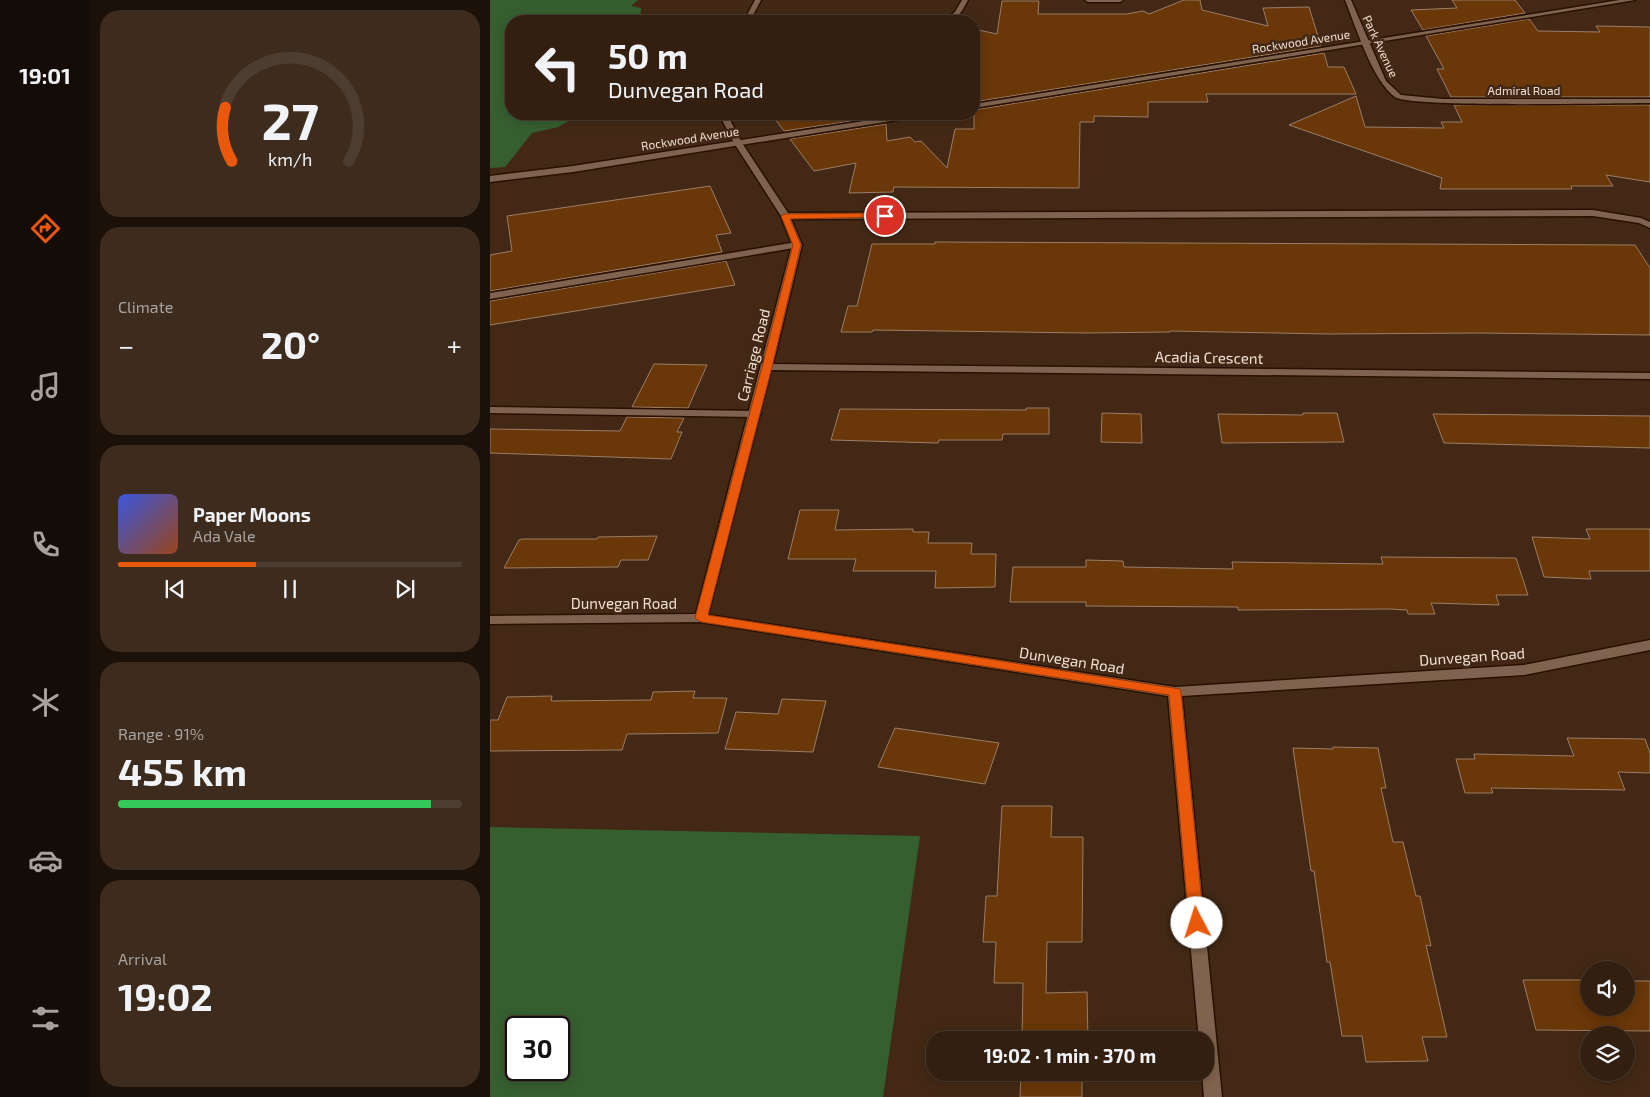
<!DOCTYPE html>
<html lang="en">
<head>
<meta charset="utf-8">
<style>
  body { margin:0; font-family:"Exo 2",sans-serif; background:#3d2c1e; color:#f1f3f6; height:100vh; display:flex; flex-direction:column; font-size:19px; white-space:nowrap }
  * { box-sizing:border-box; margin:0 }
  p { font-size:16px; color:#a8a29f }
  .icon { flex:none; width:28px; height:28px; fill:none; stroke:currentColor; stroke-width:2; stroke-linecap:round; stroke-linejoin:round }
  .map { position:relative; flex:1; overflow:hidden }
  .panel { display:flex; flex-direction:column; gap:10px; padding:10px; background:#1c1109; width:400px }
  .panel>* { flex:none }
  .guide { position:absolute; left:15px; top:15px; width:475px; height:105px; border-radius:20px; box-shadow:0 2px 12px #0003,0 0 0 1px #4d3d30; background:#321f10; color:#f1f3f6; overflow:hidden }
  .controls { position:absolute; left:1090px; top:961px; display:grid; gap:10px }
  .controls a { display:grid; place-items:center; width:55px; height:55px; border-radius:50%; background:#321f10; box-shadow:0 2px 12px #0003,0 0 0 1px #4d3d30; font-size:25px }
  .speed { position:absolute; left:15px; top:1016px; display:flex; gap:10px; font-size:25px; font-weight:700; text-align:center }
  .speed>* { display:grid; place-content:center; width:65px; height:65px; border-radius:50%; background:#321f10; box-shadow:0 2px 12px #0003,0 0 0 1px #4d3d30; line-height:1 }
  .speed .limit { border:2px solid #111; border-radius:8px; background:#fff; color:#111 }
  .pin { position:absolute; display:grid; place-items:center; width:42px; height:42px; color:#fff; margin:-21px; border:2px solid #fff; border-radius:50%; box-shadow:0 1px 5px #0007 }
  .me { position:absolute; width:55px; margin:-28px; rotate:355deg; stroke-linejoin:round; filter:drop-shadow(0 0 4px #0008) }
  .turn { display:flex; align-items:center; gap:18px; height:105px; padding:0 20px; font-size:22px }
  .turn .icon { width:65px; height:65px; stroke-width:2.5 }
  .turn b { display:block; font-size:35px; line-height:42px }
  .big { font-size:38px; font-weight:700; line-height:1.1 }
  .panel .widget { flex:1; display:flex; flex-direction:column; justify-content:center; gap:8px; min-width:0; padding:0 18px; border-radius:20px; background:#3d2c1e }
  .panel .dial { align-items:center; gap:0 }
  .dial svg { height:130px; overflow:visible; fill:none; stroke:#4d3d30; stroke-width:7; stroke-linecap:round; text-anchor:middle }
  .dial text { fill:#f1f3f6; stroke:none }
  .song { display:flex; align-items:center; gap:15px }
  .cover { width:60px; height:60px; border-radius:8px; background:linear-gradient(135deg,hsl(230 70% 55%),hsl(20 70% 35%)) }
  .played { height:5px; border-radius:2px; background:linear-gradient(90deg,#ea580c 40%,#4d3d30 40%) }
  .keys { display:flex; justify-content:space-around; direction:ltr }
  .heat { display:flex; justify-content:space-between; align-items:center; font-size:28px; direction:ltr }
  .charge { height:8px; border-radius:4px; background:linear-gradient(90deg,#34c759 91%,#4d3d30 0) }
  .trip { position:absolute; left:436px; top:1031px; width:288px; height:50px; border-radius:20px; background:#321f10; box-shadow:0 2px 12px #0003,0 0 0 1px #4d3d30; font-weight:700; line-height:50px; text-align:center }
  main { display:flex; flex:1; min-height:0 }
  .tab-bar { display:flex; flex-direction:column; width:90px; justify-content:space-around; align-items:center; background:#140c06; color:#a8a29f }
  .tab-bar .icon { width:35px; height:35px }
  .tab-bar .on { color:#ea580c }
  .tab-bar b { font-size:22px; color:#f1f3f6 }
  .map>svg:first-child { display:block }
  .green { fill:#365f30; fill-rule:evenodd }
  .building { fill:#693708; stroke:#9c7d67 }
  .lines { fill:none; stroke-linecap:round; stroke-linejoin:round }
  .lane-casing { stroke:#281100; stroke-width:3 }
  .street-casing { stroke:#281100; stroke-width:3 }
  .secondary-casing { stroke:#281100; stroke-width:3 }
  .lane { fill:#80634e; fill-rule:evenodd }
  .street { fill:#80634e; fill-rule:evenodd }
  .secondary { fill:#80634e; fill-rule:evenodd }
  .route { fill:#ea580c; stroke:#983908 }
  .labels { text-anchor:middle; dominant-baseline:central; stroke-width:5; stroke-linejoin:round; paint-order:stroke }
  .far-street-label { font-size:12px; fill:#efded2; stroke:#432915 }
  .street-label { font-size:15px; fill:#efded2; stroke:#432915 }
</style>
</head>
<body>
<main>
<nav class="tab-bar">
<b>19:01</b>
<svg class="icon on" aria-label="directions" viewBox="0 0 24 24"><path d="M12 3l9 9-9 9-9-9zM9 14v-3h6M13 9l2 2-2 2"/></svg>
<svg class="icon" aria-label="music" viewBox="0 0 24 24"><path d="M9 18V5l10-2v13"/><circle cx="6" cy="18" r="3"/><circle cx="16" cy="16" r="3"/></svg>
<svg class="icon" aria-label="phone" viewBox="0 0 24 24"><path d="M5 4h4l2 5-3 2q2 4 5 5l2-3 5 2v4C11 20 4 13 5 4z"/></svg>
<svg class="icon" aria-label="climate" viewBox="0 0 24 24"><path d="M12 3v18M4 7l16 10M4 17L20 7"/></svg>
<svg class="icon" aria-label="car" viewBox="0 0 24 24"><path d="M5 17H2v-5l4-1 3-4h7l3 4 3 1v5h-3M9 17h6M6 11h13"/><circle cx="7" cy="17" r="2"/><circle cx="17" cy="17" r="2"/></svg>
<svg class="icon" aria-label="filters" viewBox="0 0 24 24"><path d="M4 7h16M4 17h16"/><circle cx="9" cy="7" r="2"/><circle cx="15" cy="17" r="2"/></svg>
</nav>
<section class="panel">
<div class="widget dial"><svg viewBox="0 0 100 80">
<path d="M14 69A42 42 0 1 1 86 69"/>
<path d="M14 69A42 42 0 0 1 10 36" stroke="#ea580c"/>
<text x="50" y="56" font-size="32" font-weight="700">27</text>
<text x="50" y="72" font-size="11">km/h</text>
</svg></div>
<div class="widget"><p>Climate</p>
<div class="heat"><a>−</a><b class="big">20°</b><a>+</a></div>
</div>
<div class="widget">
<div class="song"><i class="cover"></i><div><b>Paper Moons</b><p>Ada Vale</p></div></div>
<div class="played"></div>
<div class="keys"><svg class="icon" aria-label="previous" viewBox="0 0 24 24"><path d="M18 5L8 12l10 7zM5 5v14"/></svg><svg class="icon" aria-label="pause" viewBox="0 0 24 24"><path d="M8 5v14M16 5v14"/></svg><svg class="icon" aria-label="next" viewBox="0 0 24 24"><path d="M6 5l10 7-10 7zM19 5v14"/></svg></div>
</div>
<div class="widget"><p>Range · 91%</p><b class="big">455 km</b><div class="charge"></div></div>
<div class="widget"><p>Arrival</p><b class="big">19:02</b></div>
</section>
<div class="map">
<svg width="1160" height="1097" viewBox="0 0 1160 1097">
  <rect width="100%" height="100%" fill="#432915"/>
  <!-- green -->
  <path class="green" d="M0 0H148L141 6 151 8 150 21H21V114H90L68 127 42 133 15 167 0 168Z
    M0 827 430 836 393 1097H0ZM26 1028H69V1070H26Z"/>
  <!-- building -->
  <path class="building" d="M694 0H710L712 10 778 26 773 8 819 7 831 46 484 102V29L507 34 512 1H549L548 14H637L653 11 659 14Z
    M962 0H1025L1035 13 933 30 921 10 967 8Z
    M1039 19 1048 31 1110 32 1106 26 1160 27V97H961L947 69H954L936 36Z
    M834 53 838 67H854L866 94H716L718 102H658V117L604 116V122H590L589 188 404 187 403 192 359 193 366 163 324 171 300 139 396 124 397 141 420 137 425 142 431 141 457 168 465 129H484V110Z
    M866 96 875 127 954 128 951 122H972L964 105H1160V182L1116 175 1123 186H1081L1082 189H950L952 178 799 125Z
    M281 114H395V116L294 131Z
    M220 186 241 233 226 235 232 252 0 291V255L22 251 17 216Z
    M445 242 1145 245 1160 268V335L988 333 839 334 680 331V332L595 333 383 330 382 332H351L358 306H367L382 244H445Z
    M236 261 245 285 0 325V301Z
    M164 364 217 365 198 408 142 407Z
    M536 408H559V434H513L512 440H449L448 443 341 440 350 409 536 410Z
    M612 413 651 414 652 443 611 442Z
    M813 413H847L854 442 732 443 728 414 813 415Z
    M943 414 1160 416V448L954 443Z
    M137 417 194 418 187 432H192L181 459 0 453V429L130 431Z
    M310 510H349L345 530 423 529V532H439L438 543H482L481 554H506L505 587 445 588 446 571H363L366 559H298Z
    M1096 529H1160V571H1099L1101 579 1054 577 1042 537 1100 539Z
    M167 536 158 560H131L128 567 14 568 29 540 32 539H107L108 537Z
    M891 557 1026 558 1038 595H1006L1009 605 941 603 945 614H918L917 610 899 609 748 610V607L596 606V602H520L523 567H596V560L633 561 634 567 743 569 742 562 893 564Z
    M205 691 203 698H237L228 733 137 734 132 750 0 751V720H8L17 697 62 696 61 701 161 700 163 692Z
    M292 699 336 701 323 752 235 749 246 712 288 714Z
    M405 728 509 743 495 784 388 767Z
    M1077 738 1155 739 1160 753V773L1128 772 1135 790 1001 788 1003 793H975L966 759H985L984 754 1084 756Z
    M843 747 888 748 896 788H891L903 842H913L926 896H930L941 946 936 945 957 1037H932L938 1061 876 1062 872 1036H852L840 962H837L824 871H821L803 748 843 749Z
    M512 806H562L561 837H593L592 942H557L556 993 597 992 598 1040H532L533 983H504L506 942H493L496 896H507Z
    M1033 980H1099V1008H1136V981H1160V1031L1046 1030Z
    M531 1072H599V1076L592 1077V1097H530Z"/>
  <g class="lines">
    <!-- lane casing -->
    <g class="lane-casing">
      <path id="lane" d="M307 242 312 245 310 247 0 299V293Z
        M0 407 265 411 271 414 265 417 0 413Z"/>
    </g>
    <!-- street casing -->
    <g class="street-casing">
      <path id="street" d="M265 0H271L260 21H254Z
        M472 0H478C472 11 468 21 454 21L465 12Z
        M595 0H633L630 2H598Z
        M855 0H861L896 81 911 95 953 99H1160V103C1126 103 920 108 905 97 882 80 866 27 855 0Z
        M229 114H237L252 143 298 213 1103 210 1151 218 1160 222V228L1149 223 1103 216 301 219 312 245 283 364 1160 373V379L281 370 218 615 685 687 1034 665 1160 640V650L1034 675 692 696 732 1097H714L712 1072H715V1040H709L678 696 211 622 0 624V616L206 614 302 245 291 216 244 143Z"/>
    </g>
    <!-- secondary casing -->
    <g class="secondary-casing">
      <path id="secondary" d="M1130 0H1145L484 108V104Z
        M419 114H436L432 116 83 172 0 182V176L83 166Z"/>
    </g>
    <!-- lane -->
    <use href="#lane" class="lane"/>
    <!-- street -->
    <use href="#street" class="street"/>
    <!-- secondary -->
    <use href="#secondary" class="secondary"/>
  </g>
  <!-- route -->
  <path class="route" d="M395 213 397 214V217L300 219 311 245 282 367 218 615 690 689 691 692 714 923 712 928 707 930 702 928 699 923 679 695 211 622 205 618 272 367 303 245 291 216 295 214Z"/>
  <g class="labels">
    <!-- far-street labels -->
    <g class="far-street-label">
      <text transform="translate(811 41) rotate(-9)">Rockwood Avenue</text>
      <text transform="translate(891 46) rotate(65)">Park Avenue</text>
      <text x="1034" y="90">Admiral Road</text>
      <text transform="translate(200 138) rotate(-9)">Rockwood Avenue</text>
    </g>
    <!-- street labels -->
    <g class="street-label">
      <text transform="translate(263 355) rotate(-76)">Carriage Road</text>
      <text transform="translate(719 357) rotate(1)">Acadia Crescent</text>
      <text x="134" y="603">Dunvegan Road</text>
      <text transform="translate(982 656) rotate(-4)">Dunvegan Road</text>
      <text transform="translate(582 660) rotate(9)">Dunvegan Road</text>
    </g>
  </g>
</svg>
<div class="controls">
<a><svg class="icon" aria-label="sound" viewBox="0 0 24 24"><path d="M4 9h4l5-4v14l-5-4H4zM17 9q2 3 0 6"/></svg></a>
<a><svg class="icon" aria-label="layers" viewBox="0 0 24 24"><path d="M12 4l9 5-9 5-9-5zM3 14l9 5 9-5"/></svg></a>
</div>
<div class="speed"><div class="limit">30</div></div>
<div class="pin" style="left:395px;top:216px;background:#d93025"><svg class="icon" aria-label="arrive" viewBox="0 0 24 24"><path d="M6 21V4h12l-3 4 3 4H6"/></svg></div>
<svg class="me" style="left:707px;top:923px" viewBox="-20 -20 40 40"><circle r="19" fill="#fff"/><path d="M0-13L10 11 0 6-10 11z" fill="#ea580c"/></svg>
<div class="trip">19:02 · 1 min · 370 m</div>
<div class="guide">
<div class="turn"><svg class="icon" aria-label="left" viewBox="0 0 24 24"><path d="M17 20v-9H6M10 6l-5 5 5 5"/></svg><div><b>50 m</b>Dunvegan Road</div></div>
</div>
</div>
</main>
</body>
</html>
